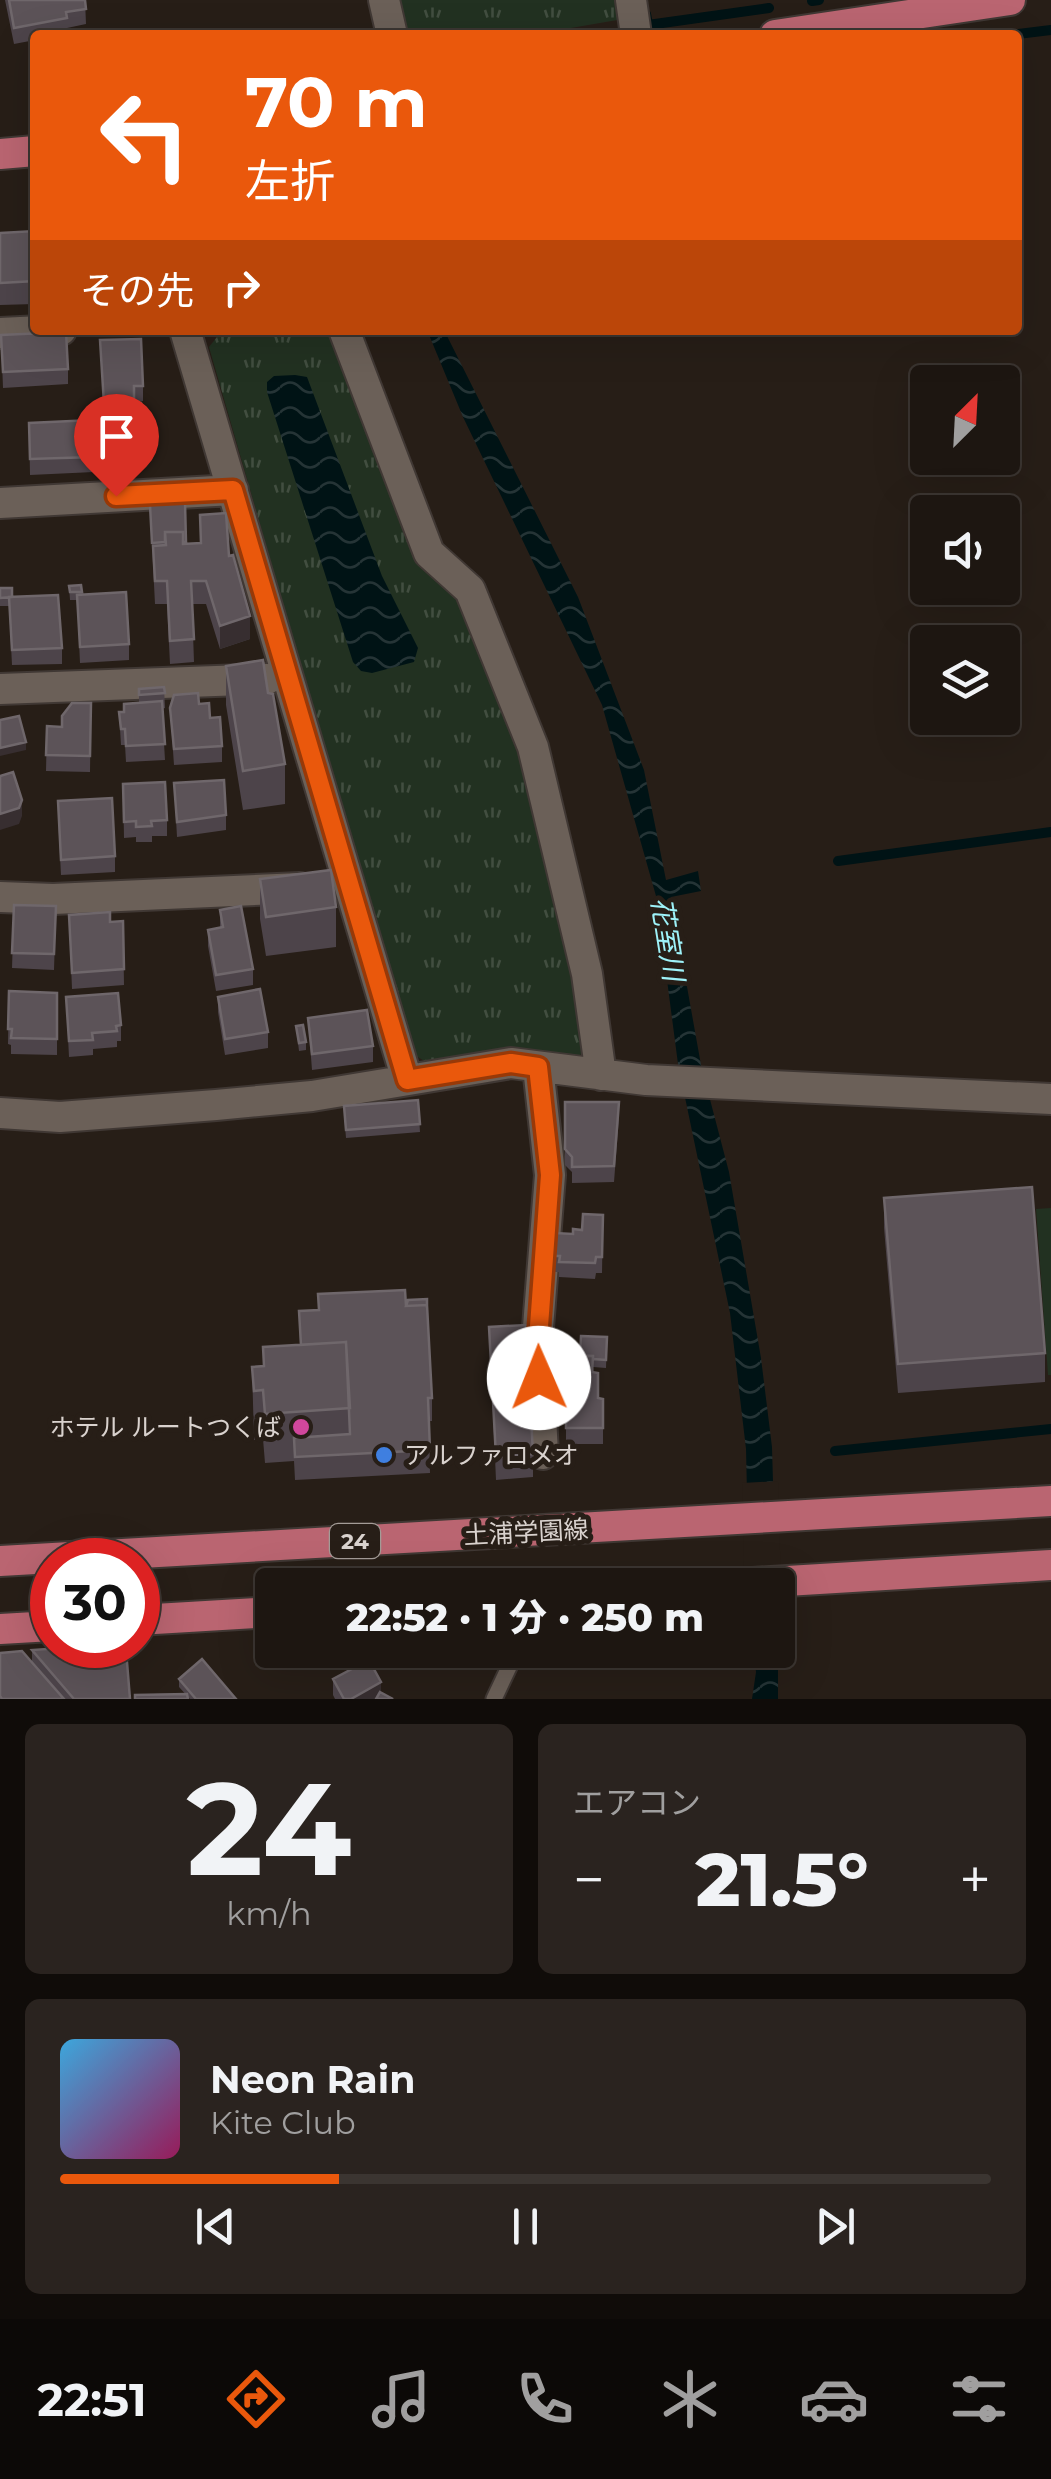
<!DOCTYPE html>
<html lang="ja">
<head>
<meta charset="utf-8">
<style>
  body { margin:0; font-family:Montserrat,"Noto Sans JP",sans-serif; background:#2a231f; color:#f1f3f6; height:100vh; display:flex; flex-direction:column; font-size:38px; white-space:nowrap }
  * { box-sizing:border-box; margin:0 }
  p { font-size:32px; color:#a09f9f }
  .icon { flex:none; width:55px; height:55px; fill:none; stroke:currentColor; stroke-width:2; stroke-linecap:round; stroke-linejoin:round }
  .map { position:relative; height:1699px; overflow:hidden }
  .panel { display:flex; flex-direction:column; gap:25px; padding:25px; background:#100c09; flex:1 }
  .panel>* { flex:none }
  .top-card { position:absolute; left:30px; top:30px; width:992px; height:305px; border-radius:10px; box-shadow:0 10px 40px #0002,0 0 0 2px #3b3531; background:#ea580c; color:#fff; overflow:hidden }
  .needle { width:65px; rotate:24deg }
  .controls { position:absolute; left:910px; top:365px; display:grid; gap:20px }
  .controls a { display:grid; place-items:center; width:110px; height:110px; border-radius:10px; background:#1d1611; box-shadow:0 10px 40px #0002,0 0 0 2px #3b3531; font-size:50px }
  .speed { position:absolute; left:30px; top:1538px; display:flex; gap:20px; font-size:50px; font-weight:700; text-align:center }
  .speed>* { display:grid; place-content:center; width:130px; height:130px; border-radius:50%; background:#1d1611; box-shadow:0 10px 40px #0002,0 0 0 2px #3b3531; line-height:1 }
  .speed .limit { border:15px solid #d22; background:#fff; color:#111 }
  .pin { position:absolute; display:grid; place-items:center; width:85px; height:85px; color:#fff; margin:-102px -42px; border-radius:50% 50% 50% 0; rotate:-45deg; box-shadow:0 0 10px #0007 }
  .pin .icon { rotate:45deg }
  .me { position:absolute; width:110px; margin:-55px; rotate:359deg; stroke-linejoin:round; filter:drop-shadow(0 0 8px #0008) }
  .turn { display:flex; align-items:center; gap:35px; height:210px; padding:0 50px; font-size:45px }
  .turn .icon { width:130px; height:130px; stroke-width:2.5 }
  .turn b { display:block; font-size:70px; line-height:85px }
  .then { display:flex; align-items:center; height:95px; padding:0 50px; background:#0003; gap:20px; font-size:38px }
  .big { font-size:75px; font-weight:800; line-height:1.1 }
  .panel .card { flex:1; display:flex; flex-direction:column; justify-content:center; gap:15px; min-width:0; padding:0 35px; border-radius:15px; background:#2a231f }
  .panel .dial { align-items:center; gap:0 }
  .dial b { font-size:130px; line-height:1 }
  .song { display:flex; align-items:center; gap:30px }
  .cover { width:120px; height:120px; border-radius:15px; background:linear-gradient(135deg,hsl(200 70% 55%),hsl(330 70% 35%)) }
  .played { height:10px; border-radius:5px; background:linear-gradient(90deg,#ea580c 30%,#3b3531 30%) }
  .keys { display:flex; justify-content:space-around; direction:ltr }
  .heat { display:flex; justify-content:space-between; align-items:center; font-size:55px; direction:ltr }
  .panel .tiles { flex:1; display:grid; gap:25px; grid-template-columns:1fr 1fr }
  .card:last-child { grid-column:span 2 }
  .trip { position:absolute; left:255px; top:1568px; width:540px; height:100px; border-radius:10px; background:#1d1611; box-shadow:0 10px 40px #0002,0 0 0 2px #3b3531; font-weight:800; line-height:100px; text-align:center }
  .tabs { display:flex; height:160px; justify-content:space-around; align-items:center; background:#0c0907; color:#a09f9f }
  .tabs .icon { width:70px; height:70px }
  .tabs .active { color:#ea580c }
  .tabs b { font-size:45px; color:#f1f3f6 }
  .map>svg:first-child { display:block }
  .grass { fill:url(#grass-tufts) }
  .pitch { fill:#223121 }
  .water { fill:url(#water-waves) }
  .pier { fill:#271e17 }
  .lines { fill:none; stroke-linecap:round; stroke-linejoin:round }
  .stream { stroke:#001315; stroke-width:10 }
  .lane-casing { stroke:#403834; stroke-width:19 }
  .street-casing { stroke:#403834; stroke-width:34 }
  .primary-casing { stroke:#403834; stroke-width:34 }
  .lane { stroke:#6b6058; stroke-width:15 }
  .street { stroke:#6b6058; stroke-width:30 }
  .primary { stroke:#ba6571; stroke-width:30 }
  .wall { fill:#4d444a }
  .shaded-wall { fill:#372e30 }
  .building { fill:#5c5358; stroke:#6f676b; stroke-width:2.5 }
  .route-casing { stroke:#983908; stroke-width:25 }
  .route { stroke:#ea580c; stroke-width:18 }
  .hotel-dot { fill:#d1479c; stroke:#271e17; stroke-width:4 }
  .shop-dot { fill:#3f7fe0; stroke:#271e17; stroke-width:4 }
  .labels { text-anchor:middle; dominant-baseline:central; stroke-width:10; stroke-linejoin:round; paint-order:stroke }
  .shield { fill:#271e17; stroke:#a49c97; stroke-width:2.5 }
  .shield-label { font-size:22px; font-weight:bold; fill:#d9d2ce }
  .poi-label { font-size:25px; fill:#d9d2ce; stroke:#271e17; text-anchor:end }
  .street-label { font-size:25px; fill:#d9d2ce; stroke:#271e17 }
  .water-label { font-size:28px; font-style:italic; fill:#9ef2f9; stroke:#271e17 }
</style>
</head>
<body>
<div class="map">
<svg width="1051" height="1699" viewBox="0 0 1051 1699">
  <defs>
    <pattern id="grass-tufts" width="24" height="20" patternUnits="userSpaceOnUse" patternTransform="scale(2.5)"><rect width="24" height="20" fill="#223121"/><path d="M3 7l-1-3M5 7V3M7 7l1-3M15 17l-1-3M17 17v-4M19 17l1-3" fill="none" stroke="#424e40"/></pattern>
    <pattern id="water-waves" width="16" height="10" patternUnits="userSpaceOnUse" patternTransform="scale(2.5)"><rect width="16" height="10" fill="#001315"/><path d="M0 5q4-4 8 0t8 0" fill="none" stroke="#253436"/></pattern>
  </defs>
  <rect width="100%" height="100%" fill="#271e17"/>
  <!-- grass -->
  <path class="grass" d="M397 0H619L623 19 530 35H404Z
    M326 330 338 338 466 599 540 807 586 1049 576 1059 511 1047 426 1062 413 1054 209 347 217 337Z"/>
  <!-- pitch -->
  <path class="pitch" d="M1051 1208V1375H1048L1036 1209Z"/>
  <!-- water -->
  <path class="water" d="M427 330H444L578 597 644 770 666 880 698 871 701 891 671 897 701 1065 729 1172 761 1358 772 1447 776 1585H749L746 1449 730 1313 678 1064 656 896 602 705 463 417Z
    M295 375 307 377 382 576 418 648 414 662 372 673 361 671 353 662 267 392V382L274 376Z
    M778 1612V1699H752L756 1672 753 1650H778Z"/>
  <!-- pier -->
  <path class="pier" d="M778 1481 781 1585H744L742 1483Z"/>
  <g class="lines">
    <!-- stream -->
    <path class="stream" d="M812 1 819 0
      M646 14 648 25 769 8
      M1010 35 1051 30
      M838 861 1051 832
      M835 1451 1051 1429"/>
    <!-- lane casing -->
    <g class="lane-casing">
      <path id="lane" d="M494 1699 517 1650"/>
    </g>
    <!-- street casing -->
    <g class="street-casing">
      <path id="street" d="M384 0 392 35
        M631 0 636 35
        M185 330 407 1080
        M344 330 429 553 470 590 533 747 587 974 601 1075
        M0 333 61 330
        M0 503 233 490
        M0 689 267 679
        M0 897 53 899 300 888
        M538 1067 550 1175 537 1340 543 1454
        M0 1113 60 1117 216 1105 312 1096 511 1063 646 1080 1051 1099"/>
    </g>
    <!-- primary casing -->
    <g class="primary-casing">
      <path id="primary" d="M775 35 1010 0
        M0 154 35 151
        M0 1561 1051 1501
        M720 1585 1051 1565
        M138 1620 272 1612
        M0 1629 52 1626"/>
    </g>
    <!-- lane -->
    <use href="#lane" class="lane"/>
    <!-- street -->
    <use href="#street" class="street"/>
    <!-- primary -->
    <use href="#primary" class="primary"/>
  </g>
  <!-- wall -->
  <path class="wall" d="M5 0H85L86 24 67 28V34L35 35V40L14 44Z
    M35 231V304L0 305V233Z
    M1 335 68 369V384L3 388Z
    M100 340 143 386V401L134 402 143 427V443L112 444 110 420H104Z
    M29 423 94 457V472L30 475Z
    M185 502 186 544 229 556 250 639 220 649 206 604H192L194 662 170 664 167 604H155L150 505Z
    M81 585 82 595 129 644V660L80 663 77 600H70L69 586Z
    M0 588 12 597 62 648V664L12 665 9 606H0Z
    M226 666 268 693 285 764V804L243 810 226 705Z
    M164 687 165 708 162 709 165 760 126 762 125 745H121L119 712H124L139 703V689Z
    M91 703 90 772 46 771 47 726 62 727Z
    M199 704 210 718 222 746V762L174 765 170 708Z
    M174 783 226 815V830L177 837Z
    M123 784 167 820V836H152V842H136V837L124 838Z
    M58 817 115 856V872L61 875Z
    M260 879 336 907V947L266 956 260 919Z
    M14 905 56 906 54 970 12 968Z
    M220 910 253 969V985L216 991 208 946V930L220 928Z
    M69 915 110 922 123 921 124 985 72 989Z
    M9 991 57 993V1055L11 1054V1045L8 1044Z
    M66 997 121 1025V1041H117V1047L93 1049V1055L69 1057Z
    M218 997 268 1032V1048L225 1055 218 1012Z
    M308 1018 373 1046V1062L312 1070Z
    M296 1026 306 1042V1050L299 1051Z
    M418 1100 420 1132 346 1138 344 1114Z
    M565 1102 619 1117 614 1182 572 1183V1172L565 1165Z
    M884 1198 1045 1353V1382L898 1393 884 1228Z
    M603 1215 602 1273H596L595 1279 559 1277V1272H554L555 1233 573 1234 582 1230Z
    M318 1294 406 1306 432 1398V1421H429L430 1473 295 1480 294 1461 265 1463 263 1439 254 1440 252 1367 263 1366V1347L300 1345 299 1311 318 1310Z
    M489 1327 533 1454V1477L496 1480Z
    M607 1337 606 1368 593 1367 598 1398 603 1399V1444H566V1390H571L572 1355 580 1356Z
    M32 1650 130 1699H0V1653L32 1663Z
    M179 1679 236 1699H190L179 1687Z
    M333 1679 381 1692 393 1699H335L333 1695Z"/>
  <!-- shaded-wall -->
  <path class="shaded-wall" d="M250 616V639L220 649V626Z
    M26 742V750L0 756V748Z
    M22 800V816L19 824 0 830V814Z
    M381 1682V1698L379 1699H351Z"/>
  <!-- building -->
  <path class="building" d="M9 0H85L86 9 66 12 67 18 14 28Z
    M35 231V281L0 283V233Z
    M66 332 68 369 3 372 1 335Z
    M141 339 143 386H134V403H141L143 427 112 429 110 404H104L100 340Z
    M92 420 94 457 30 459 29 423Z
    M185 502 186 542H183V532H165V542L152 543 150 505Z
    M226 513 229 556 233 555 250 616 220 626 206 581H191L194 639 170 641 167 581H155L153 546 166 545 165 532H183V544L201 543 200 515Z
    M81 585 82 592H70L69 586Z
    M0 588H12V597L0 598Z
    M126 592 129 644 80 647 77 595Z
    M58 595 62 648 12 650 9 597Z
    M263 660 268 693 273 694 285 764 243 771 226 666Z
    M164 687 165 693 139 695V689Z
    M198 693 199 704 209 703 210 718 220 717 222 746 174 749 170 708 174 695Z
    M162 701 165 744 126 746 125 729H121L119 712H124V704Z
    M72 703H91L90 756 46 755 47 726 62 727V716Z
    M19 716 26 742 0 748V720Z
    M13 772 22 800 19 808 0 814V776Z
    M224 780 226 815 177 822 174 783Z
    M165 782 167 820 151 821 152 826 136 827V821L124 822 123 784Z
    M112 798 115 856 61 860 58 801Z
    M331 870 336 907 266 917 260 879Z
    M14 905 56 906 54 954 12 953Z
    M241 906 253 969 216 975 208 930 223 927 220 910Z
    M110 912V922L123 921 124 969 72 973 69 915Z
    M260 989 268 1032 225 1039 218 997Z
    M9 991 57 993V1039L11 1038 12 1029H8Z
    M118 993 121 1025 116 1026 117 1031 92 1033 93 1040 69 1041 66 997Z
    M367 1010 373 1046 312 1054 308 1018Z
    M303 1025 306 1042 299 1043 296 1026Z
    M418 1100 420 1124 346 1130 344 1106Z
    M565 1102H619L614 1166 572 1167V1157L565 1149Z
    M1032 1187 1045 1353 898 1364 884 1198Z
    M583 1214 603 1215 602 1257H596L595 1263 559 1262 560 1256H554L555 1233 573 1234V1229L582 1230Z
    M405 1290 406 1306 427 1305 432 1398H428L430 1450 295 1457 294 1438 350 1434 346 1342 301 1345 299 1311 319 1310 318 1294Z
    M427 1299V1308V1305L406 1306 408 1300Z
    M526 1325 533 1454 496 1457 489 1327Z
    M581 1336 607 1337 606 1360 593 1359V1356H580Z
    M346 1342 350 1408 265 1414 263 1390 254 1391 252 1367 264 1366 263 1347Z
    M572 1355 593 1356 592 1372 598 1373V1398L603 1399V1428H566V1390H580V1377H571Z
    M106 1645H111L127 1662 130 1699H74L32 1650Z
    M22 1651 64 1699H2L0 1696V1653Z
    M202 1659 236 1699H196L179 1679Z
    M369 1660 381 1682 351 1699H344L333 1679Z
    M380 1692 393 1699H376Z
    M187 1694 188 1699H135V1695Z"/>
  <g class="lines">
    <!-- route casing -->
    <g class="route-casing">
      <path id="route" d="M116 496 233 490 407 1080 511 1063 538 1067 550 1175 538 1340 539 1378"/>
    </g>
    <!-- route -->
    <use href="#route" class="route"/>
  </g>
  <!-- markers -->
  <circle class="hotel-dot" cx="301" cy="1427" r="10"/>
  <circle class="shop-dot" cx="384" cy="1455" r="10"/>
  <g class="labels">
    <!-- shield labels -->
    <rect class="shield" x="330" y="1524" width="50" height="34" rx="8"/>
    <g class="shield-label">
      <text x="355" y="1541">24</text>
    </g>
    <!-- poi labels -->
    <g class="poi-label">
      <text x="281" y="1427">ホテル ルートつくば</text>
      <text x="404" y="1455" text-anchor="start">アルファロメオ</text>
    </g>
    <!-- street labels -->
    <g class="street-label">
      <text transform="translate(526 1532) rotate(-3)">土浦学園線</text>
    </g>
    <!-- water labels -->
    <g class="water-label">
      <text transform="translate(668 939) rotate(81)">花室川</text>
    </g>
  </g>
</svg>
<div class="controls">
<a><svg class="needle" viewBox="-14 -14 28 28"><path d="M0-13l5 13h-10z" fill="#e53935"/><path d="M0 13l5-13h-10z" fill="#a09f9f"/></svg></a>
<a><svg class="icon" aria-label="sound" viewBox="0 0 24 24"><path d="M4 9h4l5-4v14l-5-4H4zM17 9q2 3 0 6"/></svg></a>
<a><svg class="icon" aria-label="layers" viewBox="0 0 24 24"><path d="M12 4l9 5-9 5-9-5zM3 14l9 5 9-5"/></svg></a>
</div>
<div class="speed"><div class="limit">30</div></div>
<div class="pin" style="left:116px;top:496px;background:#d93025"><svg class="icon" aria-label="arrive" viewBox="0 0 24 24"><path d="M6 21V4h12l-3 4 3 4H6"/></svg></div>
<svg class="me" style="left:539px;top:1378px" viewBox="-20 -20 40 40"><circle r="19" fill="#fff"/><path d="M0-13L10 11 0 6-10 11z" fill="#ea580c"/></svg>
<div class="trip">22:52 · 1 分 · 250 m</div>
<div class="top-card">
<div class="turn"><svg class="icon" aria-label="left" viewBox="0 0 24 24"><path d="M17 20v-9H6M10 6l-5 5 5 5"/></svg><div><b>70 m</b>左折</div></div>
<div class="then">その先<svg class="icon" aria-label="right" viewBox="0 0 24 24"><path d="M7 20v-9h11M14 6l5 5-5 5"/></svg></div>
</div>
</div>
<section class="panel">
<div class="tiles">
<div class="card dial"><b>24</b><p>km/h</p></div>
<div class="card"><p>エアコン</p>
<div class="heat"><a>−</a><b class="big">21.5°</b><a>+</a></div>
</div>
<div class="card">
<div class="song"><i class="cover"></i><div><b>Neon Rain</b><p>Kite Club</p></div></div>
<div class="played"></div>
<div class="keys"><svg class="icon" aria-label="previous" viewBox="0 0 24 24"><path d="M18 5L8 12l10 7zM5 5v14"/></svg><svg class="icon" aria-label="pause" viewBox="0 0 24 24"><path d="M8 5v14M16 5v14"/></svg><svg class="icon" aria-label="next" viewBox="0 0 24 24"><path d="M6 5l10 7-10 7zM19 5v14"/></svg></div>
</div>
</div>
</section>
<nav class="tabs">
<b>22:51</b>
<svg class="icon active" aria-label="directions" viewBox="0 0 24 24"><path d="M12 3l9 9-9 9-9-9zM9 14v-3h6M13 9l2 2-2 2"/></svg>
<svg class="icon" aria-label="music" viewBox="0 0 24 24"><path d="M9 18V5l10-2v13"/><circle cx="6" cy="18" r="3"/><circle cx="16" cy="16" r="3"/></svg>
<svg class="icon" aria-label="phone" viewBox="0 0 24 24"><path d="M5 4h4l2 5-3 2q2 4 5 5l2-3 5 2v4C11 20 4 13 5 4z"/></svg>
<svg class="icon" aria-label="climate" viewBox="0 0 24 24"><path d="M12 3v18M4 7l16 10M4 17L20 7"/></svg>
<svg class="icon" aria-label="car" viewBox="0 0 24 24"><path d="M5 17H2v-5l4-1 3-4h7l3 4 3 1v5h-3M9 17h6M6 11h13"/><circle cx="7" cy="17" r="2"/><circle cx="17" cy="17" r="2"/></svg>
<svg class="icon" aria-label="filters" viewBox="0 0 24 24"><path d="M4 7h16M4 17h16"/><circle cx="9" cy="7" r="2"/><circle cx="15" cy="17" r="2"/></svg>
</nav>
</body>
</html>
